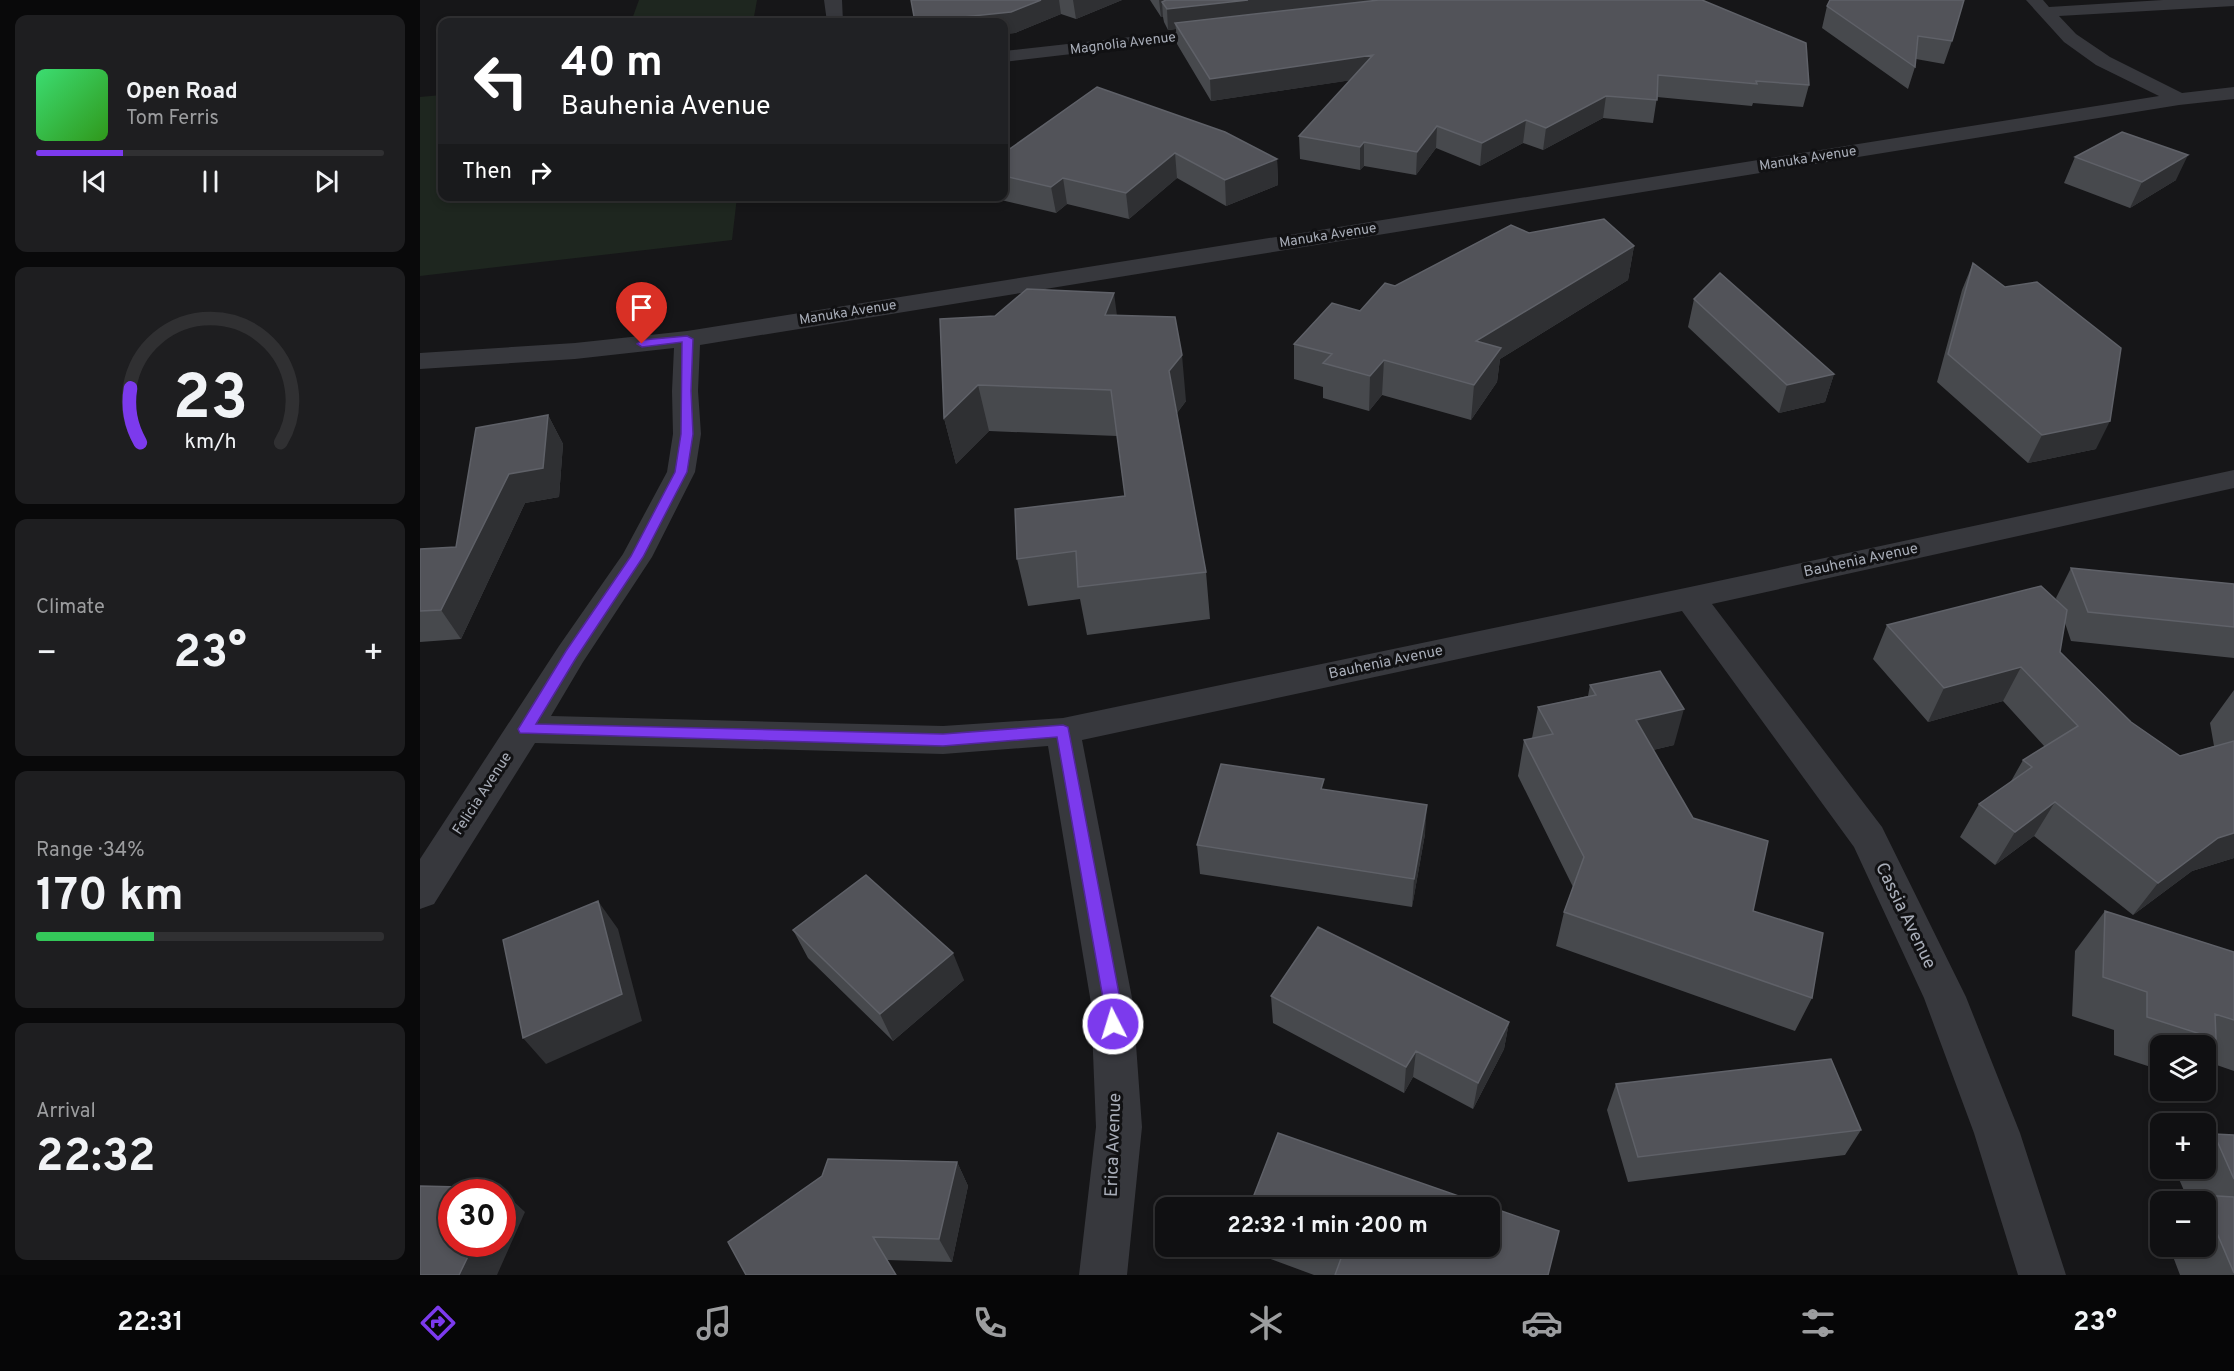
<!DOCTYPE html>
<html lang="en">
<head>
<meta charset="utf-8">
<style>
  body { margin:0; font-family:Overpass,sans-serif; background:#1e1e20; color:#f1f3f6; height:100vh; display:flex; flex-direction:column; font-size:22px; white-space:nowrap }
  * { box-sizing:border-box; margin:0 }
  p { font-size:20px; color:#9c9d9f }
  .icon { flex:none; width:33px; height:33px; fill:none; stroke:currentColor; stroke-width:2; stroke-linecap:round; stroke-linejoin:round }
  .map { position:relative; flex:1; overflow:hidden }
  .panel { display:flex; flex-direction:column; gap:15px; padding:15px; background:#09090a; width:420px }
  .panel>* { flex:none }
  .guide { position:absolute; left:18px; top:18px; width:570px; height:183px; border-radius:12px; box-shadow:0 3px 9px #0003,0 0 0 2px #303032; background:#202124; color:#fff; overflow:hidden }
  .tools { position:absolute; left:1730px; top:1035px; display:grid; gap:12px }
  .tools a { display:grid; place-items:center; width:66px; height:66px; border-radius:12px; background:#101012; box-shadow:0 3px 9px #0003,0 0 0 2px #303032; font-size:30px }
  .speed { position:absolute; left:18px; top:1179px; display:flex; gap:12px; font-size:30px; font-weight:700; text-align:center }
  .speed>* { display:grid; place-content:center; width:78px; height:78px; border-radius:50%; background:#101012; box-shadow:0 3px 9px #0003,0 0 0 2px #303032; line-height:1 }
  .speed .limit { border:9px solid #d22; background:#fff; color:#111 }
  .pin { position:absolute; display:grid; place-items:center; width:51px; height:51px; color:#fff; margin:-62px -26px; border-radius:50% 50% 50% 0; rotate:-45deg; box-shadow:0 0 6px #0007 }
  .pin .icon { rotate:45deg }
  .me { position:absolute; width:66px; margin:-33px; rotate:355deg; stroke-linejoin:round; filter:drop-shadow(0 0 4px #0008) }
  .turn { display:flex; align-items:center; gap:21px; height:126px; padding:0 24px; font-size:27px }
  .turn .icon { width:78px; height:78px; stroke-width:2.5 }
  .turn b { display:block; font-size:42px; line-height:51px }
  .then { display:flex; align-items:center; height:57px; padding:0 24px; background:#0003; gap:12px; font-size:22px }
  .big { font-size:45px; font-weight:700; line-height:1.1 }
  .panel .tile { flex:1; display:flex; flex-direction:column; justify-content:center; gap:9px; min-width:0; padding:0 21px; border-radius:12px; background:#1e1e20 }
  .panel .dial { align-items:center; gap:0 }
  .dial svg { height:156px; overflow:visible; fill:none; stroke:#303032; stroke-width:7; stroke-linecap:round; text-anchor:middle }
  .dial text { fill:#f1f3f6; stroke:none }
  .song { display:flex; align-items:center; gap:18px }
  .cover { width:72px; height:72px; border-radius:9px; background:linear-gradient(135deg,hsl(140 70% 55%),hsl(110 70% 35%)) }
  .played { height:6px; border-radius:3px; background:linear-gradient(90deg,#7c3aed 25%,#303032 25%) }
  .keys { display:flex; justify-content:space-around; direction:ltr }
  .heat { display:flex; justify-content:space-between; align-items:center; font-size:33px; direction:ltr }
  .charge { height:9px; border-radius:4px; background:linear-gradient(90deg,#34c759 34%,#303032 0) }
  .trip { position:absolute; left:735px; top:1197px; width:345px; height:60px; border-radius:12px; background:#101012; box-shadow:0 3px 9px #0003,0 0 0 2px #303032; font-weight:700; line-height:60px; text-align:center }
  .dock { display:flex; height:96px; justify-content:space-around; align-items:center; background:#060607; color:#9c9d9f }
  .dock .icon { width:42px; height:42px }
  .dock .on { color:#7c3aed }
  .dock b { font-size:27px; color:#f1f3f6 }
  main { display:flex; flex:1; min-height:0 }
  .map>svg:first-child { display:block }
  .green { fill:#1e261f }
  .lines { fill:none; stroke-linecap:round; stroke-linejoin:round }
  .minor { fill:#37383d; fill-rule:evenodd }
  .wall { fill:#47494d }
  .shaded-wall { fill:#2f3033 }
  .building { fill:#525359; stroke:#5f6168; stroke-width:1.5 }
  .route { fill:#7c3aed; stroke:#51269a; stroke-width:1.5 }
  .labels { text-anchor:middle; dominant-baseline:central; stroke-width:6; stroke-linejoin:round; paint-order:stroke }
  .far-street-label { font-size:14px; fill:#a8adb8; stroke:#111113 }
  .street-label { font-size:15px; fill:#a8adb8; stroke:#111113 }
  .near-street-label { font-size:18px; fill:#a8adb8; stroke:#111113 }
</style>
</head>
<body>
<main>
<section class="panel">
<div class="tile">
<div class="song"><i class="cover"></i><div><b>Open Road</b><p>Tom Ferris</p></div></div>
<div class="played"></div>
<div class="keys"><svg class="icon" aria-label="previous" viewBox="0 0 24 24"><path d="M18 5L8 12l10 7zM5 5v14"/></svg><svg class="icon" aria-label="pause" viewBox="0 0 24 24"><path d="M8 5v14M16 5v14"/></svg><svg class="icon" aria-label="next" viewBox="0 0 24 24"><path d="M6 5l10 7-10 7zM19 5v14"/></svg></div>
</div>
<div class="tile dial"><svg viewBox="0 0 100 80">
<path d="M14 69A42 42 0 1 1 86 69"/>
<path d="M14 69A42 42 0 0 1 9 41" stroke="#7c3aed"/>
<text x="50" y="56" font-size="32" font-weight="700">23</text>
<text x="50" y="72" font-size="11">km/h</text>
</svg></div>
<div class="tile"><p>Climate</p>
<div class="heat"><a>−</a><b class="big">23°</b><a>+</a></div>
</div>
<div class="tile"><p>Range · 34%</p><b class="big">170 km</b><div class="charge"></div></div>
<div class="tile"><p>Arrival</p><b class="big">22:32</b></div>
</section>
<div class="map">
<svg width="1814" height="1275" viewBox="0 0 1814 1275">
  <rect width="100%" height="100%" fill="#161618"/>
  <!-- green -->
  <path class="green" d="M219 0H337L333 22H211Z
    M22 95V196L317 197 312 240 0 276V97Z"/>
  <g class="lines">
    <!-- minor -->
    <path class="minor" d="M404 0H422L423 22H407Z
      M1606 0H1623L1629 7 1743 0H1814V6L1639 16 1656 34 1690 57 1762 93 1814 87V99L1759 105 280 345 278 391 281 434 275 472 232 557 163 662 131 716 523 726 643 718 1270 587 1814 470V488L1292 604 1462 827 1546 997 1600 1133 1646 1275H1598L1554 1133 1504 998 1434 847 1262 611 662 740 713 1003 722 1127 707 1275H659L676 1127 671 1003 628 746 523 754 115 743 14 904 0 909V859L139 646 203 554 247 472 253 434 252 391 254 348 155 359 0 369V353L155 343 267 331 1739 96 1676 65 1644 42Z
      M800 27 806 28 809 32 806 36 584 62V51Z"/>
  </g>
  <!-- wall -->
  <path class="wall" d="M491 0H702L656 19 641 14 595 33 584 34V22Z
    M730 0H1282L1389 85 1383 107 1333 103 1332 106 1237 97 1233 123 1183 118 1123 150 1103 143 1060 166 1016 148 996 175 944 166 940 170 880 159 879 136 931 80 791 101 757 44 756 29 748 30 744 22 743 17H741Z
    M1407 6 1532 41 1524 64 1496 59 1495 67 1488 89 1402 28Z
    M677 87 857 159 858 185 806 206 757 178 709 219 647 204 636 213 564 196H584V153Z
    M1655 157 1756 180 1710 208 1644 183Z
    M1109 233 1214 246 1208 280 1080 359 1077 382 1051 420 962 395 949 411 903 398V387L874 379V344L940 311 975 286Z
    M1553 263 1676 449 1608 463 1517 382 1542 290Z
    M1274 299 1414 374 1405 402 1359 413 1268 327Z
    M697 315 766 401 757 413 786 572 790 619 667 635 660 599 608 606 597 559 705 496 697 436 569 431 536 464 524 418 520 319Z
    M128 415 143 444 139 497 105 503 41 639 0 642V549L36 547Z
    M1651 568 1814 584V658L1651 641 1645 623 1640 652 1711 722 1760 756 1794 746 1790 723 1814 690V858L1772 871 1713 915 1614 836 1575 865 1540 837 1559 804 1590 783 1603 760 1625 747 1583 701 1508 722 1453 659 1467 625 1637 601 1636 598Z
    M1170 685 1254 745 1233 750 1273 818 1333 911 1392 998 1375 1031 1136 946 1144 912 1153 887 1098 776 1104 740 1112 738 1118 707 1168 696Z
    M904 789 1005 834 992 907 780 874 777 845Z
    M1685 911 1814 952V1071L1785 1061V1046H1740V1070L1694 1055V1030L1652 1016 1655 951Z
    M373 930 544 980 473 1041 388 958Z
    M851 996 1089 1022 1084 1049 1053 1109 993 1077 984 1093 853 1023Z
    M1196 1084 1441 1130 1425 1155 1208 1182 1187 1110Z
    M1794 1134 1814 1135V1275H1760L1749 1246H1785V1202H1769L1755 1170 1757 1168H1785V1143Z
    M537 1162 548 1186 532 1262 467 1260 326 1275Z
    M828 1246H1070L1128 1275H894L829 1251Z"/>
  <!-- shaded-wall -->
  <path class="shaded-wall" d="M621 0H639L641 14 595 33 584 34V22H495Z
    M653 0H702L656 19Z
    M739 0H1009L755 23 756 29 748 30 747 9 742 2 743 17H741Z
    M953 55V77L791 101 790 79Z
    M1186 96 1183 118 1123 150 1126 128Z
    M1106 120 1103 143 1060 166 1062 143Z
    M1017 126 1016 148 996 175 997 152Z
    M944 142V166L940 170V147Z
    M755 153 757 178 709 219 706 193Z
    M1768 155 1756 180 1710 208 1722 182Z
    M857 159 858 185 806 206 805 180Z
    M643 178 647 204 636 213 631 187Z
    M1214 246 1208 280 1080 359 1077 382 1051 420 1054 385 1056 341Z
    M694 293 700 338 685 315Z
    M762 355 766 401 754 417 749 371Z
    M964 360 962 395 949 411 950 376Z
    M1414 374 1405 402 1359 413 1367 385Z
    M558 385 569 431 536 464 524 418Z
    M128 415 143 444 139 497 105 503 41 639 21 610 89 474Z
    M1690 421 1676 449 1608 463 1622 435Z
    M1601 667 1583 701 1508 722 1524 688Z
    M1264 709 1254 745 1207 756 1216 720Z
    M1635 802 1614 836 1575 865 1595 832Z
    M1007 805 1005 834 992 907 994 879Z
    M1814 833V858L1772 871 1713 915 1738 883 1798 838Z
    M178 901 198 929 222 1021 126 1064 103 1038Z
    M533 953 544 980 473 1041 460 1014Z
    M1089 1022 1084 1049 1053 1109 1058 1083Z
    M996 1051 993 1077 984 1093 986 1067Z
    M537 1162 548 1186 532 1262 519 1239Z
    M79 1188 105 1212 77 1275H39L54 1244H82V1192H77Z"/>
  <!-- building -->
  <path class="building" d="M491 0H621L591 12 495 22Z
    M746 0H828L747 9 742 2Z
    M959 0H1282L1386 43 1389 85 1336 81 1337 84 1238 75 1237 100 1186 96 1126 128 1106 120 1062 143 1017 126 997 152 944 142 940 147 879 136 953 55 790 79 755 23Z
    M1410 0H1544L1532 41 1498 36 1495 67 1407 6Z
    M677 87 805 132 857 159 805 180 755 153 706 193 643 178 631 187 584 176V153Z
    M1702 132 1768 155 1722 182 1655 157Z
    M1184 219 1214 246 1056 341 1081 348 1054 385 964 360 950 376 903 363 912 354 874 344 912 303 940 311 965 283 975 286 1091 225 1109 233Z
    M1553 263 1585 287 1617 282 1701 348 1690 421 1622 435 1528 354Z
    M1300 273 1414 374 1367 385 1274 299Z
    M607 289 694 293 685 315 755 317 762 355 749 371 786 572 658 587 656 551 597 559 595 509 705 496 691 390 558 385 524 418 520 319 575 316Z
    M128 415 123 468 89 474 21 610 0 611V549L36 547 56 428Z
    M1651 568 1814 584V627L1668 612Z
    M1621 586 1647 610 1640 652 1711 722 1760 756 1814 741V833L1798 838 1738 883 1635 802 1595 832 1559 804 1612 767 1603 760 1658 726 1601 667 1524 688 1467 625Z
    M1240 671 1264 709 1216 720 1273 818 1348 841 1333 911 1403 933 1392 998 1144 912 1164 857 1104 740 1133 734 1118 707 1176 695 1170 685Z
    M801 764 904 779 901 789 1007 805 994 879 777 845Z
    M446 875 533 953 460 1014 373 930Z
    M178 901 202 994 103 1038 83 940Z
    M1685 911 1814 952V1020L1795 1014 1796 1039 1727 1017V992L1683 977Z
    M898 927 1089 1022 1058 1083 996 1051 986 1067 851 996Z
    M1411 1059 1441 1130 1218 1157 1196 1084Z
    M858 1133 1139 1231 1128 1275H915L923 1253 904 1246H1070V1208H829Z
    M1794 1134 1814 1135V1179Z
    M408 1159 537 1162 519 1239 453 1237 476 1275H326L308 1242 402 1176Z
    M0 1186 79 1188 77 1192H32V1244H54L39 1275H0Z
    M1781 1195 1814 1197V1273L1785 1205V1202H1783Z"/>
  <!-- route -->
  <path class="route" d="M267 336 273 339 271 391 273 434 267 472 223 557 156 658 116 724 523 734 643 725 648 727 701 1004 702 1024 700 1030 693 1032 687 1030 685 1024 684 1004 637 737 523 746 100 733 98 729 100 726 146 651 211 556 255 472 261 434 262 342 222 347 217 344 222 340Z"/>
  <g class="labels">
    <!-- far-street labels -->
    <g class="far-street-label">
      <text transform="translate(703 44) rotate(-7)">Magnolia Avenue</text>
      <text transform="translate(1388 159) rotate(-9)">Manuka Avenue</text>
      <text transform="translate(908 236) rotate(-9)">Manuka Avenue</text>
      <text transform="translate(428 313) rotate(-9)">Manuka Avenue</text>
    </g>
    <!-- street labels -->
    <g class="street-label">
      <text transform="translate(1441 561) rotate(-12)">Bauhenia Avenue</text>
      <text transform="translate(966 663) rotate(-12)">Bauhenia Avenue</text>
      <text transform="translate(63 794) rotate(-57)">Felicia Avenue</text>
    </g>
    <!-- near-street labels -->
    <g class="near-street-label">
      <text transform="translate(1485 916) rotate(64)">Cassia Avenue</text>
      <text transform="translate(694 1145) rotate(-88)">Erica Avenue</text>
    </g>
  </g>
</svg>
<div class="tools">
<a><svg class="icon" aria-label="layers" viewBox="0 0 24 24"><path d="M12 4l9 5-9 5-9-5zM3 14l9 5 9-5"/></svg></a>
<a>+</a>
<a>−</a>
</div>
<div class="speed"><div class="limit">30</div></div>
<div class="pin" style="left:222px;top:344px;background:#d93025"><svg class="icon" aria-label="arrive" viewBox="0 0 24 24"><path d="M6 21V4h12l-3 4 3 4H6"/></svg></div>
<svg class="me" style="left:693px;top:1024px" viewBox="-20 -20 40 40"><circle r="17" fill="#7c3aed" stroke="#fff" stroke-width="3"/><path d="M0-11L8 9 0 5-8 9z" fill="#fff"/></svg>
<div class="trip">22:32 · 1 min · 200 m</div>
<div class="guide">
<div class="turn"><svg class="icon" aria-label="left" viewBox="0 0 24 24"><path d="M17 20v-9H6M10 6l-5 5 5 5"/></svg><div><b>40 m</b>Bauhenia Avenue</div></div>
<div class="then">Then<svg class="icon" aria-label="right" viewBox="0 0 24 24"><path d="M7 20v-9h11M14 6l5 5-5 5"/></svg></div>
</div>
</div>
</main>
<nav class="dock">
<b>22:31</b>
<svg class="icon on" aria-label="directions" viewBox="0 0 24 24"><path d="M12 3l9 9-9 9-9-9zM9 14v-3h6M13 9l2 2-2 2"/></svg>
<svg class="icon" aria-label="music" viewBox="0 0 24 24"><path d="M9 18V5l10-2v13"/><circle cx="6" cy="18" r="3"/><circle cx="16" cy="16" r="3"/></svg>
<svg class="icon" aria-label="phone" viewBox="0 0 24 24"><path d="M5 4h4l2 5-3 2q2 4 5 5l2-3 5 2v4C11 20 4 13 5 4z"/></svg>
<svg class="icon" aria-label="climate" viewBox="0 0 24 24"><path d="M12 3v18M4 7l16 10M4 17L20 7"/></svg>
<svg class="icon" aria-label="car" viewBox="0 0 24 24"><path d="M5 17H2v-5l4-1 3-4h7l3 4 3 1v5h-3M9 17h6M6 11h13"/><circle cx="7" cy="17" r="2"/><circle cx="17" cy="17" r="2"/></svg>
<svg class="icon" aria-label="filters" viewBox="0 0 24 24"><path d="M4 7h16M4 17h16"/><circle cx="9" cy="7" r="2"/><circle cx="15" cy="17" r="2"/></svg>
<b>23°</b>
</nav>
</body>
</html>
